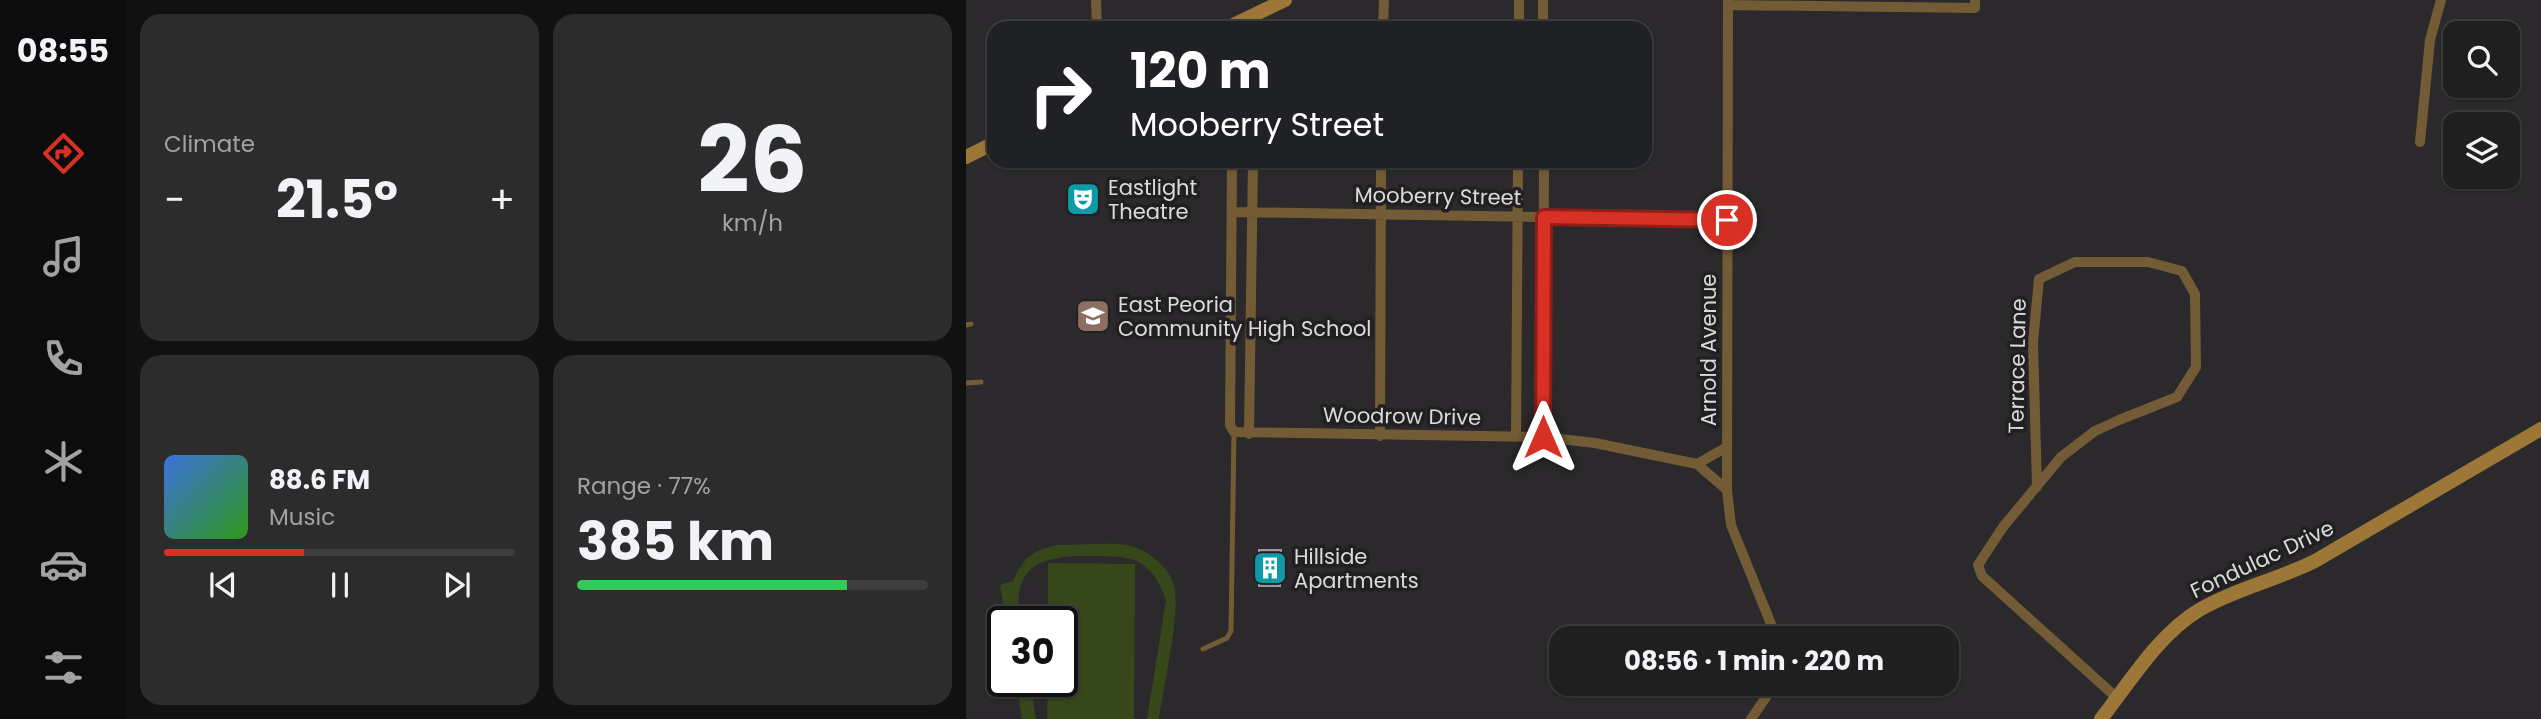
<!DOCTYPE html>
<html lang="en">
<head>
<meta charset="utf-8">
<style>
  body { margin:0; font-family:Poppins,sans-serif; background:#2d2c2d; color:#f1f3f6; height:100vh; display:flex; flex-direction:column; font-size:26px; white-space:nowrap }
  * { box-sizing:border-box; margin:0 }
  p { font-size:23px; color:#a2a2a5 }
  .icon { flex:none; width:38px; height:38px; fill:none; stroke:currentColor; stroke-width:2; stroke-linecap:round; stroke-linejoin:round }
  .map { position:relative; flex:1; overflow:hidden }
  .sheet { display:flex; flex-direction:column; gap:14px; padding:14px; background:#121112; width:840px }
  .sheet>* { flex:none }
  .banner { position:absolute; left:21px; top:21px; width:665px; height:147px; border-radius:21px; box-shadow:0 2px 5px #0004,0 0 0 2px #3d3d3e; background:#202124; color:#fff; overflow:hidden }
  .buttons { position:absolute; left:1477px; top:21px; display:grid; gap:14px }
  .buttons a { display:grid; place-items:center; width:77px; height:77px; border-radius:14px; background:#201f20; box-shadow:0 2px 5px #0004,0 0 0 2px #3d3d3e; font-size:35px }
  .speed { position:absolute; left:21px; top:606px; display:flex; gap:14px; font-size:35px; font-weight:700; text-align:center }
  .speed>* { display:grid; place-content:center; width:91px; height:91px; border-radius:50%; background:#201f20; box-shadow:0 2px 5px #0004,0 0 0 2px #3d3d3e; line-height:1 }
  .speed .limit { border:4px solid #111; border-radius:10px; background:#fff; color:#111 }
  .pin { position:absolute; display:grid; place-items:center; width:60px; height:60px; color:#fff; margin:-30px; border:4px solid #fff; border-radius:50%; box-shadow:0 2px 7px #0007 }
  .me { position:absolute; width:77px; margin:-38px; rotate:0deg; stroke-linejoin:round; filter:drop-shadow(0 0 5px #0008) }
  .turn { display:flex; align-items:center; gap:24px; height:147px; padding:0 28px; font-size:32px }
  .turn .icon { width:91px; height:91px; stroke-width:2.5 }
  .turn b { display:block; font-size:49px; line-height:60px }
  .big { font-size:52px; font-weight:700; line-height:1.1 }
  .sheet .card { flex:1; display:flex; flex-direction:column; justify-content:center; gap:10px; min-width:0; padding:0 24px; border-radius:21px; background:#2d2c2d }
  .sheet .dial { align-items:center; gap:0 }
  .dial b { font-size:91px; line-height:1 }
  .song { display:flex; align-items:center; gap:21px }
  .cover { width:84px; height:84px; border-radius:10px; background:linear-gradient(135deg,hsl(220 70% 55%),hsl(110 70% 35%)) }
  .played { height:7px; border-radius:4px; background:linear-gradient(90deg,#d93025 40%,#3d3d3e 40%) }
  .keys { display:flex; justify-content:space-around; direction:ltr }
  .heat { display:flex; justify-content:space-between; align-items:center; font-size:38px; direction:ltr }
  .charge { height:10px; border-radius:5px; background:linear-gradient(90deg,#34c759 77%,#3d3d3e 0) }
  .sheet .tiles { flex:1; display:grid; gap:14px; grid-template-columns:repeat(2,1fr) }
  .trip { position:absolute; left:583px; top:626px; width:410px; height:70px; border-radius:21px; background:#201f20; box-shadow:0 2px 5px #0004,0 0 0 2px #3d3d3e; font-weight:700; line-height:70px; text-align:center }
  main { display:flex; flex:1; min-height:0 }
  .tabs { display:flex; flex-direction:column; width:126px; justify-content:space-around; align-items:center; background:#0d0c0d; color:#a2a2a5 }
  .tabs .icon { width:49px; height:49px }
  .tabs .selected { color:#d93025 }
  .tabs b { font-size:32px; color:#f1f3f6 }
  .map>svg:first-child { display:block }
  .green { fill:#36471a }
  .building { fill:#5e5b5e; stroke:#9b999c; stroke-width:2 }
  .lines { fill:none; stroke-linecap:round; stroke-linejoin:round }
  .lane { stroke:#735c35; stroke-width:5 }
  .street { stroke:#735c35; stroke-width:10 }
  .secondary { stroke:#9c7737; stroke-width:14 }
  .route-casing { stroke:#8d1f18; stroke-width:18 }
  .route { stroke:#d93025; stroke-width:12 }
  .labels { text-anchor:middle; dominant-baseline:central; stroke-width:7; stroke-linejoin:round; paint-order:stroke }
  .poi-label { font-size:21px; fill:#dcdbdc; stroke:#211f21; text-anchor:start }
  .street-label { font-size:21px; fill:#dcdbdc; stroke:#211f21 }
</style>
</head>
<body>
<main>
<nav class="tabs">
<b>08:55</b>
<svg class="icon selected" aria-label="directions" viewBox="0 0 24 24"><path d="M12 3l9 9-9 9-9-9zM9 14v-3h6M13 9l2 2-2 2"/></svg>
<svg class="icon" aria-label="music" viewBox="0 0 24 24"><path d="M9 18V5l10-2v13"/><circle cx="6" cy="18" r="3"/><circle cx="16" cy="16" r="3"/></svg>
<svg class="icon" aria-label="phone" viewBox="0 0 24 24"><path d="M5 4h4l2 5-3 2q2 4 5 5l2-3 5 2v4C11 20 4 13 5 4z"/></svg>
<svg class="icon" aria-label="climate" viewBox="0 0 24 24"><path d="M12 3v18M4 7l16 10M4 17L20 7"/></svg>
<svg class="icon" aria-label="car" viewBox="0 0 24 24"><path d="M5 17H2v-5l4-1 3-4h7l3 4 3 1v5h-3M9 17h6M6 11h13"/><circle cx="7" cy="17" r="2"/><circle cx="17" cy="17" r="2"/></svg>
<svg class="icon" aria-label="filters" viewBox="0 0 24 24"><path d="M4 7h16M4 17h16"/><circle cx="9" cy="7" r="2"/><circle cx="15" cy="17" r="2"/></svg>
</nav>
<section class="sheet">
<div class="tiles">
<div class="card"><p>Climate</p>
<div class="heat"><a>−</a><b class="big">21.5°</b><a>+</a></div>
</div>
<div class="card dial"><b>26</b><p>km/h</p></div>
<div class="card">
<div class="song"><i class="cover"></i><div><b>88.6 FM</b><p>Music</p></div></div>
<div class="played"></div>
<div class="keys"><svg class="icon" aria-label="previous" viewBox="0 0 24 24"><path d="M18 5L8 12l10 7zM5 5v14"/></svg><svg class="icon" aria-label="pause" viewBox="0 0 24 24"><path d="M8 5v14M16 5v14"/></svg><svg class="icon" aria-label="next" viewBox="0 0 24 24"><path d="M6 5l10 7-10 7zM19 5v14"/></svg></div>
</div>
<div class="card"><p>Range · 77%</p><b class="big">385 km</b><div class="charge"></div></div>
</div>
</section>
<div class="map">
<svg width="1575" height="719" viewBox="0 0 1575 719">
  <rect width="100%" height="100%" fill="#2b292b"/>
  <!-- green -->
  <path class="green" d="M91 545C111 545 143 542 161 545 181 549 203 566 208 586 215 612 197 688 193 719H181L200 600C195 586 189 573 176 564 162 555 144 557 128 556 80 555 44 562 54 621H40L34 585 47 581C58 557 66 551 91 545Z
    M82 563 169 564 168 719H81L82 681H96V621H82Z
    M50 681H64L70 719H56Z"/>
  <!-- building -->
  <path class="building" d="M293 550H315L314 586H293Z"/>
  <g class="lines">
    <!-- lane -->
    <path class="lane" d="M0 325 5 324
      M0 383 15 382
      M237 649 261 638 265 631 268 432"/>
    <!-- street -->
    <path class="street" d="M130 0 131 28
      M577 0V28
      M762 0 761 490 765 525 811 639
      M762 5 1009 8V0
      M417 28 418 0
      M553 28V0
      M1454 142 1464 40 1475 0
      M266 161 264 425 268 432 577 437 629 443 731 464 761 490
      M266 212 761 220
      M283 434 287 161
      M414 436 415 161
      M550 437 552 161
      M577 437 578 161
      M731 464 761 447
      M1071 487 1067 342 1073 279 1109 262H1182L1216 271 1229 294 1230 367 1211 397 1153 420 1129 431 1095 457 1037 527 1012 565 1016 576 1151 698
      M785 719 809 684"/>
    <!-- secondary -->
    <path class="secondary" d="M261 28 319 0
      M0 157 28 143
      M1135 719C1164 682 1192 635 1233 610 1269 589 1311 580 1349 561L1575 429"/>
  </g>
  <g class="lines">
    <!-- route casing -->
    <g class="route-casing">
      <path id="route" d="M577 437 578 217 761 220"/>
    </g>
    <!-- route -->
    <use href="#route" class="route"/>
  </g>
  <!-- icons -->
  <defs>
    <g id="theatre-square" transform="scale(1.75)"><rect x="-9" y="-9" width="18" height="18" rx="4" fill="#0f9aa8" stroke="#211f21"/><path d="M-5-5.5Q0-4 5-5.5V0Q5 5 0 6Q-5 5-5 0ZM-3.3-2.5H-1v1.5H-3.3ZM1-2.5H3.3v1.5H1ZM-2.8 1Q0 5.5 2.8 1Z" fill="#fff"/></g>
    <g id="school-square" transform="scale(1.75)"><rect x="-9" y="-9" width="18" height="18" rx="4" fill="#8d6e63" stroke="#211f21"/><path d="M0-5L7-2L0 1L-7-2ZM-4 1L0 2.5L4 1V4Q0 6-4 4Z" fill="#fff"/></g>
    <g id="building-square" transform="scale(1.75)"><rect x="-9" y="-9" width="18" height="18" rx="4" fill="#0f9aa8" stroke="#211f21"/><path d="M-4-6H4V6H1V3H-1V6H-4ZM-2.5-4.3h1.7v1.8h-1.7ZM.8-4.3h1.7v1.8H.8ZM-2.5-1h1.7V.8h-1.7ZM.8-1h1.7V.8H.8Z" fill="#fff"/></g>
  </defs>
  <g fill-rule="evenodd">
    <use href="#theatre-square" x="117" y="199"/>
    <use href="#school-square" x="127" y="316"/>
    <use href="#building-square" x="304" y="568"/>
  </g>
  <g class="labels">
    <!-- poi labels -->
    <g class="poi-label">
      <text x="142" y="187">Eastlight<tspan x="142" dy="24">Theatre</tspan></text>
      <text x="152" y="304">East Peoria<tspan x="152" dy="24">Community High School</tspan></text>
      <text x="328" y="556">Hillside<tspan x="328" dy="24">Apartments</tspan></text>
    </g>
    <!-- street labels -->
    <g class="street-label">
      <text transform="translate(472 196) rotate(1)">Mooberry Street</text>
      <text transform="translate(742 350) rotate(-90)">Arnold Avenue</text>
      <text transform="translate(1051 366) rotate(-89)">Terrace Lane</text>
      <text transform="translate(436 416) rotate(1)">Woodrow Drive</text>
      <text transform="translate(1296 559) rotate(-25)">Fondulac Drive</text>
    </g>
  </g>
</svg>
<div class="buttons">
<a><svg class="icon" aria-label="search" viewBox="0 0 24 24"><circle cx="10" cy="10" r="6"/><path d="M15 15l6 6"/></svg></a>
<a><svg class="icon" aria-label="layers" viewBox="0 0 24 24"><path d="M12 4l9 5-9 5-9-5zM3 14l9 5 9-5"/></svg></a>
</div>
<div class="speed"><div class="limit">30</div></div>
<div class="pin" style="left:761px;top:220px;background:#d93025"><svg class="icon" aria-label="arrive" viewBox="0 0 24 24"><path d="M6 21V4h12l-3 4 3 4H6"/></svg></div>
<svg class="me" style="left:577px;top:437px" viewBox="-20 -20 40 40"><path d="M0-17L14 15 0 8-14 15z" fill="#d93025" stroke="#fff" stroke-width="4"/></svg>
<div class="trip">08:56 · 1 min · 220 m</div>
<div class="banner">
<div class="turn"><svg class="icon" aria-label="right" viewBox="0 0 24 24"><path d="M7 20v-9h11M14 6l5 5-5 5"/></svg><div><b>120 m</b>Mooberry Street</div></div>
</div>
</div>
</main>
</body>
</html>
